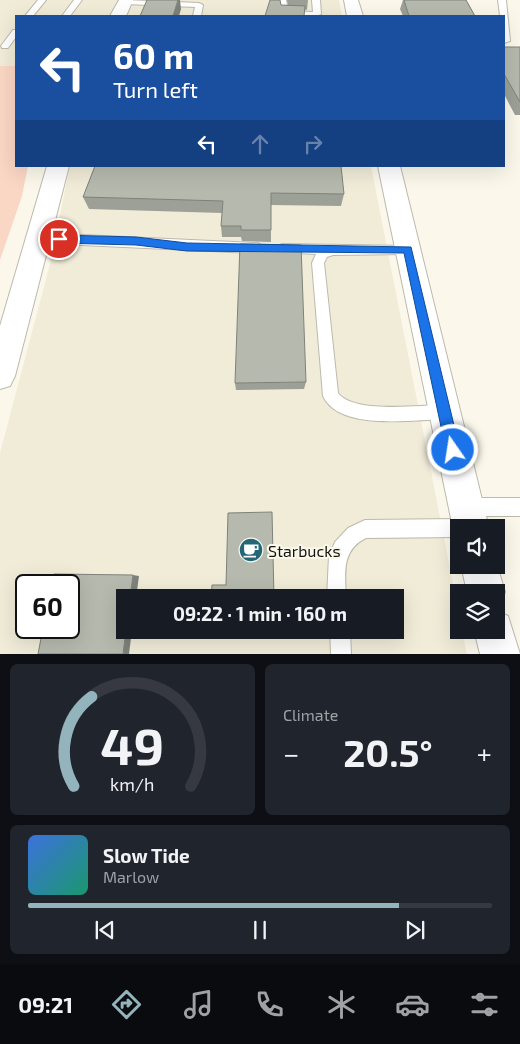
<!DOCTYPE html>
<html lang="en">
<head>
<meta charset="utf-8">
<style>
  body { margin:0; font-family:"Exo 2",sans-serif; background:#20242c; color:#f1f3f6; height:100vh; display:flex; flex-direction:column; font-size:19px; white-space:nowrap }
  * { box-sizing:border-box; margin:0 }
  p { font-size:16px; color:#9ea1a6 }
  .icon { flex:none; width:28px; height:28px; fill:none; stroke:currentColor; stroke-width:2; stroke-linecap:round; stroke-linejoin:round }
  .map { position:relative; height:654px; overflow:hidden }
  .details { display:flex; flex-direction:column; gap:10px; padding:10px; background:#0d0f14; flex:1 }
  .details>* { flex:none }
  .hud { position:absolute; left:15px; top:15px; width:490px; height:152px; border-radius:0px; box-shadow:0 5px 20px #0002; background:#1a4fa0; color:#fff; overflow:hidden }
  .tools { position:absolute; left:450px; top:519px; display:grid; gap:10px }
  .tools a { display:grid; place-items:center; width:55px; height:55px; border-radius:0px; background:#171b24; box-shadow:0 5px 20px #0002; font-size:25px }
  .speed { position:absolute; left:15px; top:574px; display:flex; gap:10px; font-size:25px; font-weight:700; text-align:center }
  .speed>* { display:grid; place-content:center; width:65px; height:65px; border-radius:50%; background:#171b24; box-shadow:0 5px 20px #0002; line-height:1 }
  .speed .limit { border:2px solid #111; border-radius:8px; background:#fff; color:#111 }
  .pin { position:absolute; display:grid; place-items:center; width:42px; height:42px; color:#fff; margin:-21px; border:2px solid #fff; border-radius:50%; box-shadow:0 1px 5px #0007 }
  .me { position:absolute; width:55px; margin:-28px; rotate:347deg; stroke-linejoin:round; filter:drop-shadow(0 0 4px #0008) }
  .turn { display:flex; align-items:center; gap:18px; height:105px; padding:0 15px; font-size:22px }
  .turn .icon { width:65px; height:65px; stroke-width:2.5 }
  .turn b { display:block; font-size:35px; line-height:42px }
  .lanes { display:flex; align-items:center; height:48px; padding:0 15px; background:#0003; justify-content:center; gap:25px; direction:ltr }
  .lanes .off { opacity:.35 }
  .big { font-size:38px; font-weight:700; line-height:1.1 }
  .details .widget { flex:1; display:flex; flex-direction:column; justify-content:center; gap:8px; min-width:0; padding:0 18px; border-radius:8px; background:#20242c }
  .details .dial { align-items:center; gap:0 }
  .dial svg { height:130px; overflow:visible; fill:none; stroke:#363941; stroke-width:7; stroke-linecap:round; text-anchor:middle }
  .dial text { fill:#f1f3f6; stroke:none }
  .song { display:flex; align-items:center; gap:15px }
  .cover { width:60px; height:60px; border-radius:8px; background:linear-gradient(135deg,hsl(220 70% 55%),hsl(160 70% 35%)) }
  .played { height:5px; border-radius:2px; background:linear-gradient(90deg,#94b4bd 80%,#363941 80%) }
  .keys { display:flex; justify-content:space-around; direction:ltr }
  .heat { display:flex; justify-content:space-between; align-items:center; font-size:28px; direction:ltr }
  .details .tiles { flex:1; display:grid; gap:10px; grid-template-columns:1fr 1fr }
  .widget:last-child { grid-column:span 2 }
  .trip { position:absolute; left:116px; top:589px; width:288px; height:50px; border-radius:0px; background:#171b24; box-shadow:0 5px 20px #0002; font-weight:700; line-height:50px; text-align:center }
  .tab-bar { display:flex; height:80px; justify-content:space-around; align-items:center; background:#090b0e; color:#9ea1a6 }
  .tab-bar .icon { width:35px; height:35px }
  .tab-bar .on { color:#94b4bd }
  .tab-bar b { font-size:22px; color:#f1f3f6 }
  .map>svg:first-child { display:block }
  .built { fill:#f0ecd8; fill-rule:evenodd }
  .green { fill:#fad6c4 }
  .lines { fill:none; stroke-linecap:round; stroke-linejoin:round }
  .service-casing { stroke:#bcb9ad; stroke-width:2 }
  .minor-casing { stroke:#bcb9ad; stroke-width:2 }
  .primary-casing { stroke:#bcb9ad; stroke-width:2 }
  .service { fill:#fff; fill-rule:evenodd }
  .minor { fill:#fff; fill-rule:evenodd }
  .primary { fill:#fff; fill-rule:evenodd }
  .wall { fill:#9da096 }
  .shaded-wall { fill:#7f827a }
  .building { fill:#b6baae; stroke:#7f827a }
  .route { fill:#1a73e8; stroke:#114b97 }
  .labels { text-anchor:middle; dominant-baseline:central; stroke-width:4; stroke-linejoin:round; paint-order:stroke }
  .near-poi-label { font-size:16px; fill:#14140f; stroke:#fbf8eb; text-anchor:start }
</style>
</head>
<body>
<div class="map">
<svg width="520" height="654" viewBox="0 0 520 654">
  <rect width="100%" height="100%" fill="#fbf8eb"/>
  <!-- built -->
  <path class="built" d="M0 0H118L111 16H16V66H0Z
    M135 0H339L342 16H126Z
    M70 166H371L459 614V630H462L467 654H0V453L49 268ZM26 585H69V628H26ZM125 598H395V630H125Z"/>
  <!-- green -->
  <path class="green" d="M0 66H16V166H28L22 196 0 260Z"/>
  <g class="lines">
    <!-- service casing -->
    <g class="service-casing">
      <path id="service" d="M38 0H46L33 16H25Z
        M74 0H82L70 16H62Z
        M124 0 199 3 203 5 201 16H193L195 7 125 4 121 2Z
        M278 0H286L288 11 313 12 312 0H320L321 14 317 16 282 15Z
        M498 0H506L510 41 504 43V16H500Z
        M13 30H16V37L8 48H2L1 46Z
        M39 233 258 243 264 248 258 253 231 252 39 243 33 238Z
        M282 244 412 246 414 249 408 254 333 255 327 257 324 263 338 393C354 414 419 405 444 405L449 407 452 412 449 417 444 419C412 420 339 431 323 396L312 263 316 254 278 252 276 249 278 246Z
        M466 498H520V516H466L460 513 457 507 460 501Z
        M459 519 465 522 468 528H459V537L366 538C341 550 345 574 346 598H327L329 556 335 542 348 528 365 520Z
        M330 630H350L351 654H331Z"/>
    </g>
    <!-- minor casing -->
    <g class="minor-casing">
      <path id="minor" d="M119 0H133L126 16H110Z
        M47 166H69L15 376 10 386 0 389V326Z"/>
    </g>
    <!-- primary casing -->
    <g class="primary-casing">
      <path id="primary" d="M344 0H358L363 16H347Z
        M378 166H400L489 528H459V541L453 528Z
        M496 562 505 592 499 605 496 607V592H467L461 565H496Z
        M496 611 508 616 520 654H480L474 630H496Z"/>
    </g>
    <!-- service -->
    <use href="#service" class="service"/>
    <!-- minor -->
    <use href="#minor" class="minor"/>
    <!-- primary -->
    <use href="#primary" class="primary"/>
  </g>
  <!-- wall -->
  <path class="wall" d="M287 0H308L307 10 281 5H288Z
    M403 0H466L475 16H403L400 9Z
    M504 47H520V115H515L504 94Z
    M95 166 344 194 341 206 271 205V242L242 241 241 237H222L221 226 222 213 89 209 83 197Z
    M306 382 304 389 236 390 235 383Z"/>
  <!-- shaded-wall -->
  <path class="shaded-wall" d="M178 0H180L181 9 179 16H173Z
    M133 575 139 576 136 598H130Z
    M126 630H132L129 654H123Z"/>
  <!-- building -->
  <path class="building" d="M147 0H178L173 16H140Z
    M270 0H280L281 5 305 6 304 16H265Z
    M404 0H466L475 16H409Z
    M504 47H520V102L504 74Z
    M95 166H341L344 194 271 193V230H241V226H221L223 201 83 197Z
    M240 244 301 245 306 382 235 383Z
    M272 512 274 598H211L212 585H226L228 513Z
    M54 574 133 575 130 598H125V630H126L123 654H38L43 628H69V585H52Z"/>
  <!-- route -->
  <path class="route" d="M59 235 136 237 187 243 411 247 460 450 458 454 453 456 448 454 446 450 404 253 187 251 136 245 59 243 54 239Z"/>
  <!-- icons -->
  <defs>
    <g id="cafe-disc" transform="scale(1.25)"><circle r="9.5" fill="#226678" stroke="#fbf8eb"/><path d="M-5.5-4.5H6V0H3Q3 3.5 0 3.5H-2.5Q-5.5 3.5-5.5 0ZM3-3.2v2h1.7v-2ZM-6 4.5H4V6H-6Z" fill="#fff"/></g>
  </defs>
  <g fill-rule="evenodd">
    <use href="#cafe-disc" x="251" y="550"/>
  </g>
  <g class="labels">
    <!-- near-poi labels -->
    <g class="near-poi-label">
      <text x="268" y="550">Starbucks</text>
    </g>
  </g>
</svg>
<div class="tools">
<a><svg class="icon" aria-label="sound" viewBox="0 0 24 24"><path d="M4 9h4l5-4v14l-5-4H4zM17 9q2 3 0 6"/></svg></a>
<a><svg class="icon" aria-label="layers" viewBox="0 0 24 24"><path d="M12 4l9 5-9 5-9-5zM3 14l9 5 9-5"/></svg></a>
</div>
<div class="speed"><div class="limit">60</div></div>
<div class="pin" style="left:59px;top:239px;background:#d93025"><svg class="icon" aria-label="arrive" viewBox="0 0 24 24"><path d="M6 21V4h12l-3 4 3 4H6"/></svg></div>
<svg class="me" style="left:453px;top:450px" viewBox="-20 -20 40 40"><circle r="17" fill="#1a73e8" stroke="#fff" stroke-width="3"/><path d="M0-11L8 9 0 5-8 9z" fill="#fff"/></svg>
<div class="trip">09:22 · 1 min · 160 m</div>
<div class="hud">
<div class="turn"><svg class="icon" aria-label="left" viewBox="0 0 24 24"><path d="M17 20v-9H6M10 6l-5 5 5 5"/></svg><div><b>60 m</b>Turn left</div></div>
<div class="lanes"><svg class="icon" aria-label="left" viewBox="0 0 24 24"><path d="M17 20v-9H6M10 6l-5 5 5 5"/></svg><svg class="icon off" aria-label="ahead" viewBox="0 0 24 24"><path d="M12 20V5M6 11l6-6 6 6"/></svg><svg class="icon off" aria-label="right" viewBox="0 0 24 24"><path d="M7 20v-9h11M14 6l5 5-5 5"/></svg></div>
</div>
</div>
<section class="details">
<div class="tiles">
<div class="widget dial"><svg viewBox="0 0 100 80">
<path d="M14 69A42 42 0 1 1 86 69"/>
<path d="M14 69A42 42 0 0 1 25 14" stroke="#94b4bd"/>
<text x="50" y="56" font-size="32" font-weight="700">49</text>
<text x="50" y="72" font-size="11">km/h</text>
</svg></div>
<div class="widget"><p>Climate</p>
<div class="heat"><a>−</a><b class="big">20.5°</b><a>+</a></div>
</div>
<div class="widget">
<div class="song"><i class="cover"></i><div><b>Slow Tide</b><p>Marlow</p></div></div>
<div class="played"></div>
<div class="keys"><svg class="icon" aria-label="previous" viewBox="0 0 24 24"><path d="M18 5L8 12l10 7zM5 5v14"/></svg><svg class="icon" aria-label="pause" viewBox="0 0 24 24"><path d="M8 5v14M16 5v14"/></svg><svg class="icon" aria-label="next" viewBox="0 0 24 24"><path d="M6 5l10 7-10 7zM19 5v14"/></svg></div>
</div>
</div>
</section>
<nav class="tab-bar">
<b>09:21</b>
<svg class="icon on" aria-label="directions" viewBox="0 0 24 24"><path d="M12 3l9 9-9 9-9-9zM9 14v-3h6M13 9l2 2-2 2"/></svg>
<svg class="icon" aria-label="music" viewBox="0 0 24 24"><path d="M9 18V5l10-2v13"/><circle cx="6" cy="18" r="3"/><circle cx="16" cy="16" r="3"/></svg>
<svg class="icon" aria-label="phone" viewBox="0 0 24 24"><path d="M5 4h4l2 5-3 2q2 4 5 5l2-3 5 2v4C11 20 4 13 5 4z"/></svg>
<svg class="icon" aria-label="climate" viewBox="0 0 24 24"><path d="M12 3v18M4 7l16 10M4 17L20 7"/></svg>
<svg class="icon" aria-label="car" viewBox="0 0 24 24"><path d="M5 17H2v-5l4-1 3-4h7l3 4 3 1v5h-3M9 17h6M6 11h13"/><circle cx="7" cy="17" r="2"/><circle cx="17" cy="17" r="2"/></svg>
<svg class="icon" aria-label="filters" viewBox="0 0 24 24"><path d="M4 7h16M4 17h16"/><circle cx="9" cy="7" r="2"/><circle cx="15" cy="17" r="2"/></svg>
</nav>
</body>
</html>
